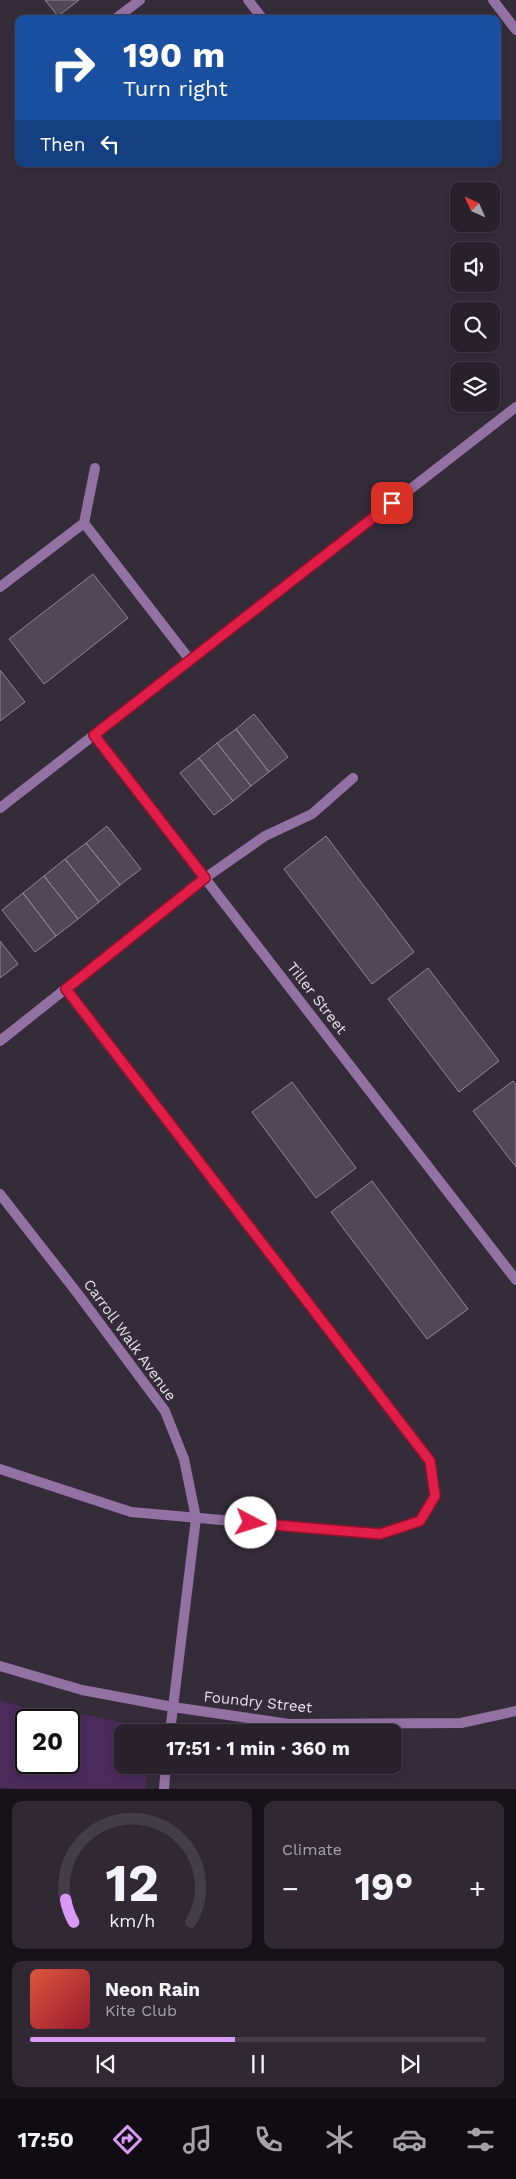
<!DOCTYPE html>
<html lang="en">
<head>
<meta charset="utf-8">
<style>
  body { margin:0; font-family:"Work Sans",sans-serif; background:#302934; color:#f1f3f6; height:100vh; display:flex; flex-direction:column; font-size:19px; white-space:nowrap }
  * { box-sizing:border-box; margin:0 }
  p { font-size:16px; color:#a5a3a9 }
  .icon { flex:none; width:28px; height:28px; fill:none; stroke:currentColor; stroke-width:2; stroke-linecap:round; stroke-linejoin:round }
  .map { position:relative; height:1789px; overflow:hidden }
  .side { display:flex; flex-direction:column; gap:12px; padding:12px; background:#161218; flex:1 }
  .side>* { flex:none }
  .guide { position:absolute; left:15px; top:15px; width:486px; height:152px; border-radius:10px; box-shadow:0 2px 8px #0003,0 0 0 1px #443e48; background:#1a4fa0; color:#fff; overflow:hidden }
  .needle { width:32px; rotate:315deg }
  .tools { position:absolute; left:450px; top:182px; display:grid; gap:10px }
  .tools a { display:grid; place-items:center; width:50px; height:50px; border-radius:10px; background:#28212c; box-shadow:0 2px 8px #0003,0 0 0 1px #443e48; font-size:25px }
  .speed { position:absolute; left:15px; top:1709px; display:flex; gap:10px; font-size:25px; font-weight:700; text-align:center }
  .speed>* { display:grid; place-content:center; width:65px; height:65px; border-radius:50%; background:#28212c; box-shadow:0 2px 8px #0003,0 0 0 1px #443e48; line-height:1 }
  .speed .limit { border:2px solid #111; border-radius:8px; background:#fff; color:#111 }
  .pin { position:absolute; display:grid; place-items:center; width:42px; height:42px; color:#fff; margin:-21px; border-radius:10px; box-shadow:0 2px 8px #0006 }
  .me { position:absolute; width:55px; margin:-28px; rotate:95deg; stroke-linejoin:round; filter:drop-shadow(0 0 4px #0008) }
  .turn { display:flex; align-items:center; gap:18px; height:105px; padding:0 25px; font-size:22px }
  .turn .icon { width:65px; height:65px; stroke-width:2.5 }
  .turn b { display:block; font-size:35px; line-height:42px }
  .then { display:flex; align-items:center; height:48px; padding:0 25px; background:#0003; gap:10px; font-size:19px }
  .big { font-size:38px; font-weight:700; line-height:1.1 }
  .side .widget { flex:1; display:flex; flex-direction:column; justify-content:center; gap:8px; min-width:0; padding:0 18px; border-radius:10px; background:#302934 }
  .side .dial { align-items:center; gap:0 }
  .dial svg { height:130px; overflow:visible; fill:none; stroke:#443e48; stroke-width:7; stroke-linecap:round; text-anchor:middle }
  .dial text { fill:#f1f3f6; stroke:none }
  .song { display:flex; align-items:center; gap:15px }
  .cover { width:60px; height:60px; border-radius:8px; background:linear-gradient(135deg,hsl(10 70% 55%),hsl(350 70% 35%)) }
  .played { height:5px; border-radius:2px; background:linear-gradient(90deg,#d99af7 45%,#443e48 45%) }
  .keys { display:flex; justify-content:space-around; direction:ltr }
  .heat { display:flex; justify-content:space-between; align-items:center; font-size:28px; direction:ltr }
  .side .tiles { flex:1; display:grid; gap:12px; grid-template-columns:1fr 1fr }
  .widget:last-child { grid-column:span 2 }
  .trip { position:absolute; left:114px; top:1724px; width:288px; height:50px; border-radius:10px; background:#28212c; box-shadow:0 2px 8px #0003,0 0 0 1px #443e48; font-weight:700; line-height:50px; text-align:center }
  .tabs { display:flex; height:80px; justify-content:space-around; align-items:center; background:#100d12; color:#a5a3a9 }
  .tabs .icon { width:35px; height:35px }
  .tabs .current { color:#d99af7 }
  .tabs b { font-size:22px; color:#f1f3f6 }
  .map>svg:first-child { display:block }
  .green { fill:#4c2b5b; fill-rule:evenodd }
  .building { fill:#514756; stroke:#928797 }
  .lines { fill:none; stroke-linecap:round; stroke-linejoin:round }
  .service { stroke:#9371a3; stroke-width:10 }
  .minor { stroke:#9371a3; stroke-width:10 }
  .route-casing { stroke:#92132f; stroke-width:12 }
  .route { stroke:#e11d48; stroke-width:9 }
  .labels { text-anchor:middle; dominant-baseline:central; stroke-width:5; stroke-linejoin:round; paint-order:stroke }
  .street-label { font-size:15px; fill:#e8e2eb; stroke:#352c3a }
</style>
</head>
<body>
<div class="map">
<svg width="516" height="1789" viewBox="0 0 516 1789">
  <rect width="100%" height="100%" fill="#352c3a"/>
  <!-- green -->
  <path class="green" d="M0 1700 61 1720 78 1713 142 1727 145 1732H122V1765H148L145 1789H15L0 1787ZM26 1720H69V1762H26Z"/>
  <!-- building -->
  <path class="building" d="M45 0H79L58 16Z
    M93 574 128 618 44 684 9 639Z
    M0 670 25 702 0 721Z
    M254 714 288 757 269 772 236 729Z
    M236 729 269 772 251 786 217 743Z
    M217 743 251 786 233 801 199 758Z
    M199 758 233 801 214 815 180 773Z
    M107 826 141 869 120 885 86 843Z
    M326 836 414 952 372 984 284 869Z
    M86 843 120 885 99 902 65 859Z
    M65 859 99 902 78 919 44 876Z
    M44 876 78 919 56 936 23 893Z
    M23 893 56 936 35 952 2 910Z
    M0 941 18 964 0 978Z
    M428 968 499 1061 459 1092 388 999Z
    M513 1081 516 1085V1167L473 1111Z
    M292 1082 356 1168 316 1198 252 1112Z
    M372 1181 468 1309 427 1339 331 1212Z"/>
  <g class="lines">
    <!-- service -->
    <path class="service" d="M248 0 263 19
      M115 19 140 0
      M84 523 95 468
      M0 587 84 523 190 660
      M0 1041 205 878 265 836 312 814 353 778
      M0 1469 131 1512 380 1534 420 1521 435 1496 430 1461 65 989"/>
    <!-- minor -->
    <path class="minor" d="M493 0 516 30
      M94 735 516 1280
      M0 808 516 407
      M0 1194 78 1294 165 1411 184 1459 196 1518 170 1732
      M0 1666 82 1690 173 1707 289 1724 461 1723 516 1711
      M164 1789 166 1765"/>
  </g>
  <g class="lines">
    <!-- route casing -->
    <g class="route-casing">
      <path id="route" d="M251 1523 380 1534 420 1521 435 1496 430 1461 66 989 205 878 94 735 392 503"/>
    </g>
    <!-- route -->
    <use href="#route" class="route"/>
  </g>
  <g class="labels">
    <!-- street labels -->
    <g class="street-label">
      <text transform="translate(317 998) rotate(52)">Tiller Street</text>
      <text transform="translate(130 1340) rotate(54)">Carroll Walk Avenue</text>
      <text transform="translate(258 1702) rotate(6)">Foundry Street</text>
    </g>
  </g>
</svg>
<div class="tools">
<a><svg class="needle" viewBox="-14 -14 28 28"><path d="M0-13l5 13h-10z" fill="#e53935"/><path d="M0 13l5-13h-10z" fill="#a5a3a9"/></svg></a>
<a><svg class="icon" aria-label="sound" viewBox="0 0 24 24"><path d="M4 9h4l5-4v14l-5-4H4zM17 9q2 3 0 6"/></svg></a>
<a><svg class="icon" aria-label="search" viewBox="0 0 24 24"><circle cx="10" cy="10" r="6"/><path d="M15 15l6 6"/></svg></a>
<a><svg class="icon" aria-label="layers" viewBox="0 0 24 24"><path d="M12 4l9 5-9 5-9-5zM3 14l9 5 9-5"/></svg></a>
</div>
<div class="speed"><div class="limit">20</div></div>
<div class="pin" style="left:392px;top:503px;background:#d93025"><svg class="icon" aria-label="arrive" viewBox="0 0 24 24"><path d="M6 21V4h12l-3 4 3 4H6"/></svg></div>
<svg class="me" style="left:251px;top:1523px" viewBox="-20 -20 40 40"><circle r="19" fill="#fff"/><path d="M0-13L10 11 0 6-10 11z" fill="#e11d48"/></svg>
<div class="trip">17:51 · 1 min · 360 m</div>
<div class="guide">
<div class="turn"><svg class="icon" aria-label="right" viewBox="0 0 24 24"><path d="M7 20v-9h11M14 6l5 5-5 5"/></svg><div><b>190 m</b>Turn right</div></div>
<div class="then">Then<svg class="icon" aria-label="left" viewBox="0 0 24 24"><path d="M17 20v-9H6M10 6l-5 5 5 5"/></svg></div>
</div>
</div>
<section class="side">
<div class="tiles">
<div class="widget dial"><svg viewBox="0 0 100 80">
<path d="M14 69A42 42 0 1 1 86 69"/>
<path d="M14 69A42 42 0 0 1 9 55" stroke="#d99af7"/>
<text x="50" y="56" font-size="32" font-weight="700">12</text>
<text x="50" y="72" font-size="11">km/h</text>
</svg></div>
<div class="widget"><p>Climate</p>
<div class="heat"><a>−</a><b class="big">19°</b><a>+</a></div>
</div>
<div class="widget">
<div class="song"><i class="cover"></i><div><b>Neon Rain</b><p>Kite Club</p></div></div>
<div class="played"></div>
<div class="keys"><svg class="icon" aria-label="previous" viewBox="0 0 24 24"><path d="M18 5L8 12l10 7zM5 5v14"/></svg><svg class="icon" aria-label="pause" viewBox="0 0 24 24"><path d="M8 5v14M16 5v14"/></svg><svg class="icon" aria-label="next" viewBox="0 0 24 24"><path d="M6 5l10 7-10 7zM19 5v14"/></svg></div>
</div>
</div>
</section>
<nav class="tabs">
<b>17:50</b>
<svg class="icon current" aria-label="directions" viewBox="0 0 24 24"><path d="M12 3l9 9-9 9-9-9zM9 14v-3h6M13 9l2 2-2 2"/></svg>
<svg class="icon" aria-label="music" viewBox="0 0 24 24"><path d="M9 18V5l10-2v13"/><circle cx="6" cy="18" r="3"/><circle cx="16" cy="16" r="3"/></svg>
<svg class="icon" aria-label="phone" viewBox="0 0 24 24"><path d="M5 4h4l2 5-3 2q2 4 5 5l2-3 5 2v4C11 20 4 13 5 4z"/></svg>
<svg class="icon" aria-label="climate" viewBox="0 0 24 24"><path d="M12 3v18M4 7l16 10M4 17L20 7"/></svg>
<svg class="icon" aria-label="car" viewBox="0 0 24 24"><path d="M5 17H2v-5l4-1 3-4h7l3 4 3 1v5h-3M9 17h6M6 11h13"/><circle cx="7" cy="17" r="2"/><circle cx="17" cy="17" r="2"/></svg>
<svg class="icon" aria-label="filters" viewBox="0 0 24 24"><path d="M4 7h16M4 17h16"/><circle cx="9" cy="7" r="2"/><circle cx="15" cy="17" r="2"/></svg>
</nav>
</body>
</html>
